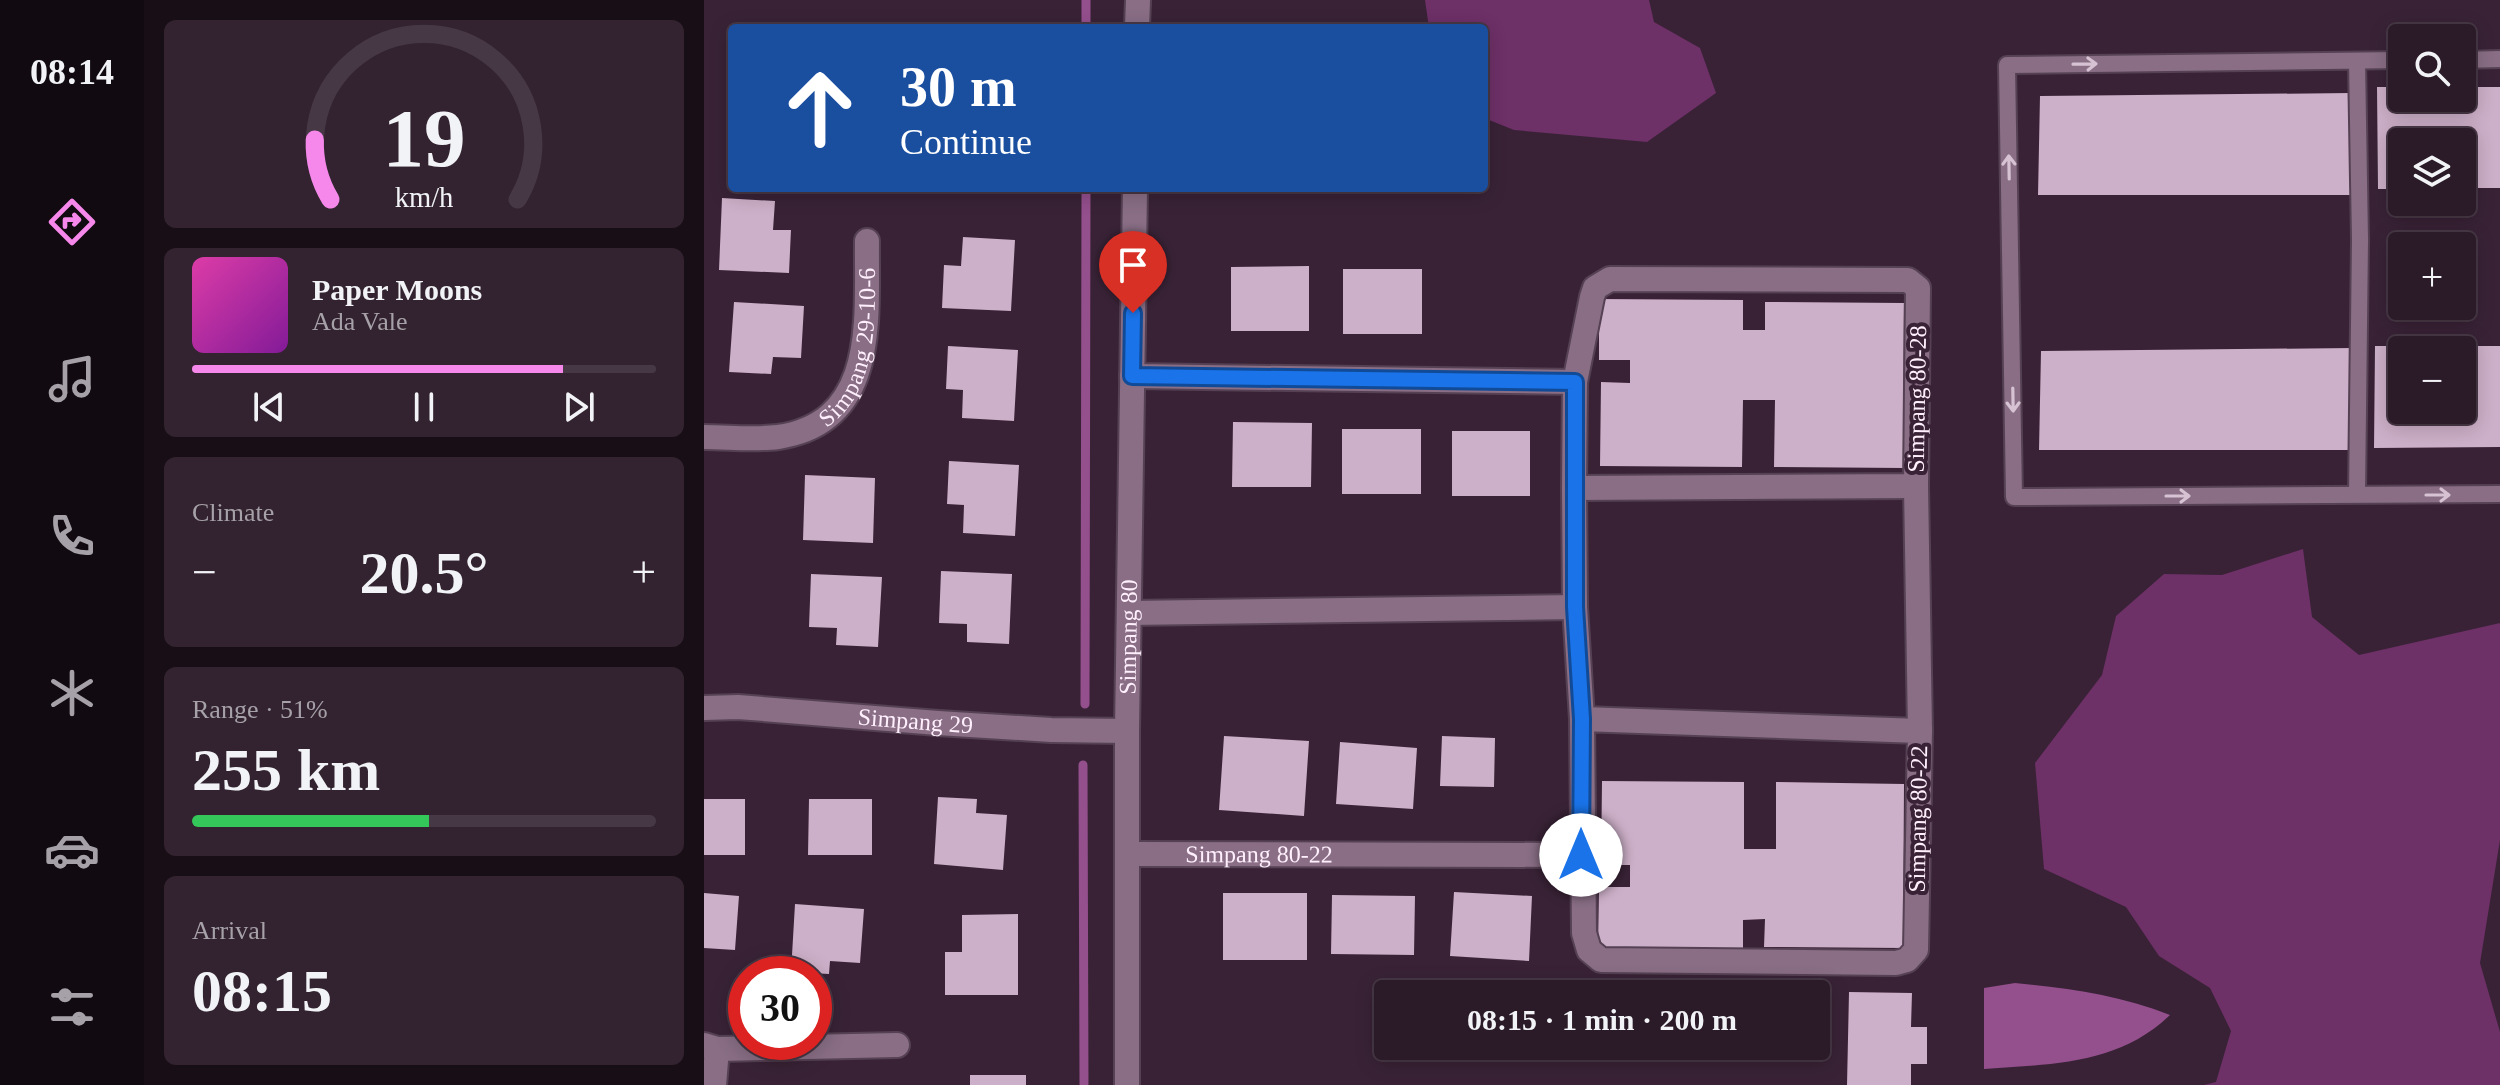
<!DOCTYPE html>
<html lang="en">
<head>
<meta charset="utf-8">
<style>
  body { margin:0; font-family:"Times New Roman",serif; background:#332330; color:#f1f3f6; height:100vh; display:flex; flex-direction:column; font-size:30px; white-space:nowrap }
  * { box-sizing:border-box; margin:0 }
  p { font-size:26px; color:#a6a1a8 }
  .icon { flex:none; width:44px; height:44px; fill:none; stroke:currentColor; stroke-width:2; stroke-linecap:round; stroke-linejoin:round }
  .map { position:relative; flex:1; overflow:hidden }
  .sheet { display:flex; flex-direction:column; gap:20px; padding:20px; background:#180e16; width:560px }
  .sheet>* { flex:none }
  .top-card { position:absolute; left:24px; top:24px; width:760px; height:168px; border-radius:8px; box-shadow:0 4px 20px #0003,0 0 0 2px #473845; background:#1a4fa0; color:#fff; overflow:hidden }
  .buttons { position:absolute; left:1684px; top:24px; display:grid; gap:16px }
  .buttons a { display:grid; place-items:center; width:88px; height:88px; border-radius:8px; background:#2b1a28; box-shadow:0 4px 20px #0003,0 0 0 2px #473845; font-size:40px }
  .speed { position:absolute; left:24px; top:956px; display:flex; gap:16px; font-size:40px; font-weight:700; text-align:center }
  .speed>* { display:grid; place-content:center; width:104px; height:104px; border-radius:50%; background:#2b1a28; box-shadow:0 4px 20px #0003,0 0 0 2px #473845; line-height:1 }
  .speed .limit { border:12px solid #d22; background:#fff; color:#111 }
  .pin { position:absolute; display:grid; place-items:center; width:68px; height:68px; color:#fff; margin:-82px -34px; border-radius:50% 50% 50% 0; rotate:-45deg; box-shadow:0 0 8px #0007 }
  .pin .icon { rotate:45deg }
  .me { position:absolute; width:88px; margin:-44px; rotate:0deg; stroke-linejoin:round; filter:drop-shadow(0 0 6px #0008) }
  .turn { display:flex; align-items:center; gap:28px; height:168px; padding:0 40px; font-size:36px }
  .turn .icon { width:104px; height:104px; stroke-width:2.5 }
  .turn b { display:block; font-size:56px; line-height:68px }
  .big { font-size:60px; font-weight:800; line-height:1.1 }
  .sheet .card { flex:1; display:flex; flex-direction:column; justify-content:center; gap:12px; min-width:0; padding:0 28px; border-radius:12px; background:#332330 }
  .sheet .dial { align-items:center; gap:0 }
  .dial svg { height:208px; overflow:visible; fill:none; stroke:#473845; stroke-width:7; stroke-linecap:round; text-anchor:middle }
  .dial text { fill:#f1f3f6; stroke:none }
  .song { display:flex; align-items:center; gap:24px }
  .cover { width:96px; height:96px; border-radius:12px; background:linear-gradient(135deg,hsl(320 70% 55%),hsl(290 70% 35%)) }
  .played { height:8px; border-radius:4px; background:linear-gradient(90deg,#f788eb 80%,#473845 80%) }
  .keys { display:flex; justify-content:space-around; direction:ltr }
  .heat { display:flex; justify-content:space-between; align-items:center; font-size:44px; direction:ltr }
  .charge { height:12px; border-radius:6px; background:linear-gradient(90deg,#34c759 51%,#473845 0) }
  .trip { position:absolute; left:670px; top:980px; width:456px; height:80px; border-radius:8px; background:#2b1a28; box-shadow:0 4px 20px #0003,0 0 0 2px #473845; font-weight:800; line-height:80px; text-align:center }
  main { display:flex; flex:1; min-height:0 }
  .tab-bar { display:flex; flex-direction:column; width:144px; justify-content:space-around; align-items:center; background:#110a10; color:#a6a1a8 }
  .tab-bar .icon { width:56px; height:56px }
  .tab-bar .current { color:#f788eb }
  .tab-bar b { font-size:36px; color:#f1f3f6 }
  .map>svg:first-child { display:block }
  .green { fill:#6d3067 }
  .water { fill:#944f8d }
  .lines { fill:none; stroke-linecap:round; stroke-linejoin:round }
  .stream { stroke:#944f8d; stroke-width:9 }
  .building { fill:#ccafc8; fill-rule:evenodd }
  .lane-casing { stroke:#554153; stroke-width:20 }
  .street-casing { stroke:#554153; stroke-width:28 }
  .lane { stroke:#896e85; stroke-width:16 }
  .street { stroke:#896e85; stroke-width:24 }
  .oneway { stroke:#d6c2d2 }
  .route-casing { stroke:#114b97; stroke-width:20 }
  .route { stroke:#1a73e8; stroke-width:14 }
  .labels { text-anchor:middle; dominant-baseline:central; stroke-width:8; stroke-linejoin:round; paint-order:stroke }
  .street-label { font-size:24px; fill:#ffeffc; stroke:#392236 }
</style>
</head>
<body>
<main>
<nav class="tab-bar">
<b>08:14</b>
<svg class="icon current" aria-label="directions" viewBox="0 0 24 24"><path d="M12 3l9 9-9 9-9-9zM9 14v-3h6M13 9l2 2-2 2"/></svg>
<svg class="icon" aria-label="music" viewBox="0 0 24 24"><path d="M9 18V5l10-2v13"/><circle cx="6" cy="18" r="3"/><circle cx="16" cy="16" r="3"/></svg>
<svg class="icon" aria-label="phone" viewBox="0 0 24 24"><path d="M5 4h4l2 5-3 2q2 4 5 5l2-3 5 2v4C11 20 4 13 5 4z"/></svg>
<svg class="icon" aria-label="climate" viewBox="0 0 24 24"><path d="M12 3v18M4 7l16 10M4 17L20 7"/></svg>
<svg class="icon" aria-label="car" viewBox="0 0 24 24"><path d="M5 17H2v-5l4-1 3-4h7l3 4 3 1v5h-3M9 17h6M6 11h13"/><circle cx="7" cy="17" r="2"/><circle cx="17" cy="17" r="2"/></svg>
<svg class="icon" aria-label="filters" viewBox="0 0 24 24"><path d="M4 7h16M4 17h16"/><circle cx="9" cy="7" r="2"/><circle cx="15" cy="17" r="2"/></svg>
</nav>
<section class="sheet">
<div class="card dial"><svg viewBox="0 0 100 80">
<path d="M14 69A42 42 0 1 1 86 69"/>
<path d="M14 69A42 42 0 0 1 8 46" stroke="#f788eb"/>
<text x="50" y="56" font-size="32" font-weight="700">19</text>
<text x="50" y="72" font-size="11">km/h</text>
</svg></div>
<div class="card">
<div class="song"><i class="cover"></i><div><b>Paper Moons</b><p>Ada Vale</p></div></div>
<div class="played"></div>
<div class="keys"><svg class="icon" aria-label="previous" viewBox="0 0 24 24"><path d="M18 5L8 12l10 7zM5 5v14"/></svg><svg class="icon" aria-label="pause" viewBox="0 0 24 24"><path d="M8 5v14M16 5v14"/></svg><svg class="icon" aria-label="next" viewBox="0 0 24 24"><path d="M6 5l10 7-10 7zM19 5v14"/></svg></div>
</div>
<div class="card"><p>Climate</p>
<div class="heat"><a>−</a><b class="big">20.5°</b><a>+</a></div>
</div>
<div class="card"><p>Range · 51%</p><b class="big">255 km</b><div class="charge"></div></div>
<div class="card"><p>Arrival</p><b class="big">08:15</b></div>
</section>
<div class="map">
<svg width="1796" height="1085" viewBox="0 0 1796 1085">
  <rect width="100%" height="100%" fill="#392236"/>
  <!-- green -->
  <path class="green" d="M721 0H945L950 22 996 48 1012 93 943 142 810 130 780 118V28H725Z
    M1599 549 1608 617 1655 655 1796 623V840L1776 963 1796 1032V1085H1500L1512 1082 1527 1031 1506 988 1455 956 1422 907 1340 869 1331 763 1398 675 1412 616 1460 574 1518 575Z"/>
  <!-- water -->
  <path class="water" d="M1311 983C1364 988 1416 995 1466 1015 1414 1065 1348 1064 1280 1069V988Z"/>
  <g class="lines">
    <!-- stream -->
    <path class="stream" d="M382 28V0
      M381 704 382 188
      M379 765 380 1085"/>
  </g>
  <!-- building -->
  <path class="building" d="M1673 87H1698V98H1758V87H1796V188H1758V142H1698V189H1674Z
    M1647 93V195H1334L1336 96Z
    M18 198 71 201 69 230H87L85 273 15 270Z
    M259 237 311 240 307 311 238 308 240 265 257 266Z
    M605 266V331H527V267Z
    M639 269H718V334H639Z
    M895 299 1039 300V330H1061V302L1200 303 1199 468 1070 467 1071 400H1039L1038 467 896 466 897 382 926 383V360H895Z
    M30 302 100 306 97 358 69 357 67 374 25 372Z
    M244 346 314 350 310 421 258 418 259 390 242 389Z
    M1671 346H1796V447L1670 448ZM1698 350H1758V410H1698Z
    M1648 348V450H1335L1337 351Z
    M529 422 608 423 607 487H528Z
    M638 429H717V494H638Z
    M748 431H826V496H748Z
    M245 461 315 465 311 536 259 533 260 505 243 504Z
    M101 475 171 478 169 543 99 540Z
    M237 571 308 574 305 644 263 642V624L235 623Z
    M107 574 178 577 174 647 132 645 133 628 105 627Z
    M520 736 605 741 600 816 515 810Z
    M738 736 791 738 790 787 736 786Z
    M636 742 713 748 709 809 632 804Z
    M898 781 1040 782V849H1072V782L1200 784 1199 948 1060 947 1061 919 1039 920V949L894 948 895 887H926V865H897Z
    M234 797 273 799 272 813 303 815 299 870 230 864Z
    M0 799H41V855H0Z
    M105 799H168V855H104Z
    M750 892 828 896 825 961 746 956Z
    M0 893 35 896 31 950 0 948Z
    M519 893H603V960H519Z
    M628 895 711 896 710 955 627 954Z
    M91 904 160 909 156 963 126 961 125 974 87 972Z
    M314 914V995H241V952H258V915Z
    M811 985H887V994H811Z
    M1145 992 1208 993 1207 1027H1223V1064H1207V1085H1143Z
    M915 1046H1043V1056L915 1054Z
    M266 1075H322V1085H266Z"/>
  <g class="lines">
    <!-- lane casing -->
    <g class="lane-casing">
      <path id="lane" d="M1698 60 1303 65 1310 497 1796 494
        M1758 60 1796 59
        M1653 495 1656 240 1653 61"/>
    </g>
    <!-- street casing -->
    <g class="street-casing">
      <g id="street">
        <path d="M433 28 434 0"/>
        <path d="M906 279 1204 280 1214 288 1212 486 870 488 871 382 888 297 891 288Z"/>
        <path d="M428 376 871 382"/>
        <path id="s1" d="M0 437C24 437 51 440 74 437 175 422 162 318 163 241"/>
        <path d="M1212 486 1216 731"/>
        <path d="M870 488 871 607 878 719"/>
        <path d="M425 613 871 607"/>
        <path id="s2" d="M0 708 34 707 234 723 347 730 423 731"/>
        <path d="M878 719 1216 731 1212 950 1203 960 1192 963 897 960 885 950 880 933Z"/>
        <path id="s3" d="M423 854 877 855"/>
        <path d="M0 1045 13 1049 193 1045"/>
        <path d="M10 1085 13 1049"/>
        <path id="s4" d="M423 1085V731L431 188"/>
      </g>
    </g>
    <!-- lane -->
    <use href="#lane" class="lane"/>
    <!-- street -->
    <use href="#street" class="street"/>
  </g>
  <!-- one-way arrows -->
  <defs><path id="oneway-shaft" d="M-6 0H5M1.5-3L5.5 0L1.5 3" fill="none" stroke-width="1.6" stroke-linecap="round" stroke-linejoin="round" transform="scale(2)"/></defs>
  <g class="oneway">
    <use href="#oneway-shaft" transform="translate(1381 64) rotate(-1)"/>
    <use href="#oneway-shaft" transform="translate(1305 167) rotate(-91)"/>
    <use href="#oneway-shaft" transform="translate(1309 400) rotate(89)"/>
    <use href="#oneway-shaft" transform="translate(1734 495)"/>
    <use href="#oneway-shaft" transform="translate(1474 496)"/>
  </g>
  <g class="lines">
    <!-- route casing -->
    <g class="route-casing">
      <path id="route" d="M429 313 428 376 871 382V607L878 719 877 855"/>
    </g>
    <!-- route -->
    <use href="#route" class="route"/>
  </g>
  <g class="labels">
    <!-- street labels -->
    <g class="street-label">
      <text stroke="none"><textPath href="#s1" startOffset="204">Simpang 29-10-6</textPath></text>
      <text transform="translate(1213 399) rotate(-89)">Simpang 80-28</text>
      <text stroke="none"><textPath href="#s4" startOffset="448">Simpang 80</textPath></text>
      <text stroke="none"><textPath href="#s2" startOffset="212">Simpang 29</textPath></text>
      <text transform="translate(1214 819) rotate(-89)">Simpang 80-22</text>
      <text stroke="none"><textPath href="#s3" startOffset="132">Simpang 80-22</textPath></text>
    </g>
  </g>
</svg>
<div class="buttons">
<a><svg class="icon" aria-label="search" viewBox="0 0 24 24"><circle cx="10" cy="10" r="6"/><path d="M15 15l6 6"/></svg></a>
<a><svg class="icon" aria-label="layers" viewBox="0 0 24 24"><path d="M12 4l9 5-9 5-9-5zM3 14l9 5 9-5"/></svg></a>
<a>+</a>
<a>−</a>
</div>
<div class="speed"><div class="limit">30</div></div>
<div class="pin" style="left:429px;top:313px;background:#d93025"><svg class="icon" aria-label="arrive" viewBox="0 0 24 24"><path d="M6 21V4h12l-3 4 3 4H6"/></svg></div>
<svg class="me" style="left:877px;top:855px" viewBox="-20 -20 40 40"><circle r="19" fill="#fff"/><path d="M0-13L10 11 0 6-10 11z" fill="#1a73e8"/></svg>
<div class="trip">08:15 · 1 min · 200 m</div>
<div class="top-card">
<div class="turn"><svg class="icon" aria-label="ahead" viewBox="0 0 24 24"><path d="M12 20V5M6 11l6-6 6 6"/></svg><div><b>30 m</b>Continue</div></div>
</div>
</div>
</main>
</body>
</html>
